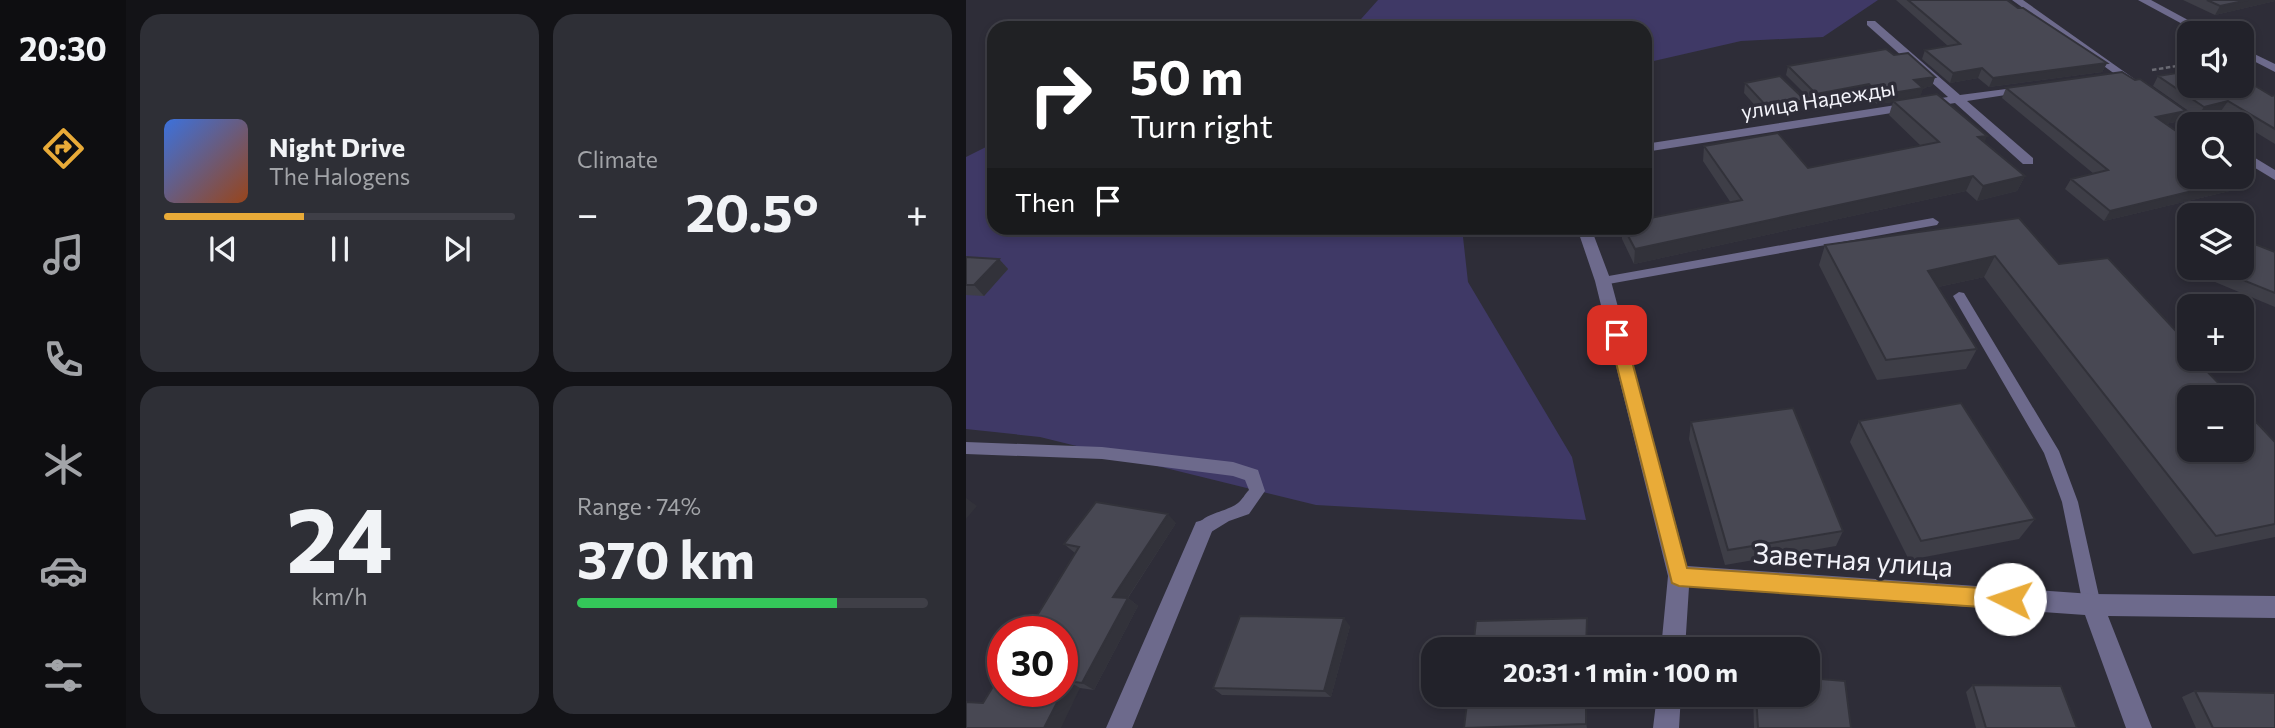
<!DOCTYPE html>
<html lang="en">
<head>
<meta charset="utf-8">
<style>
  body { margin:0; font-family:Commissioner,sans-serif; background:#2e2f36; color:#f1f3f6; height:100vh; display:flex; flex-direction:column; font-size:26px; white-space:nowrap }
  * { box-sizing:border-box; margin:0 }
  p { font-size:23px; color:#a2a4a8 }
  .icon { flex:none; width:38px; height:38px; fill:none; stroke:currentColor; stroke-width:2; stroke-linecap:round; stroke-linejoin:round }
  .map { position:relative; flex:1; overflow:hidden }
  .side { display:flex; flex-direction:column; gap:14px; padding:14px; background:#131317; width:840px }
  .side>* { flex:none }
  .guide { position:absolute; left:21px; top:21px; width:665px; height:214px; border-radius:21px; box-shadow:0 4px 10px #0003,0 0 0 2px #3f3f47; background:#202124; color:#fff; overflow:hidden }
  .tools { position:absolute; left:1211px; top:21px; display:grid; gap:14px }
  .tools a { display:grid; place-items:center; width:77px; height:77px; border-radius:14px; background:#22222a; box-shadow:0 4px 10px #0003,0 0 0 2px #3f3f47; font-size:35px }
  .speed { position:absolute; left:21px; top:616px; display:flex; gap:14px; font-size:35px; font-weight:700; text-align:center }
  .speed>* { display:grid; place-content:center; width:91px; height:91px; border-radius:50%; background:#22222a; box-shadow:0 4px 10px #0003,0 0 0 2px #3f3f47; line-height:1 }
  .speed .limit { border:10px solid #d22; background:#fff; color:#111 }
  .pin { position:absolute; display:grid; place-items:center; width:60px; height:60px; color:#fff; margin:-30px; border-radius:14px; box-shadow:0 4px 10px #0006 }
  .me { position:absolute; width:77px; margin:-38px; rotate:274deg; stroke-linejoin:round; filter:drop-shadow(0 0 5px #0008) }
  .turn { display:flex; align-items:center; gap:24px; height:147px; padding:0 28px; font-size:32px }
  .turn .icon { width:91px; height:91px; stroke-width:2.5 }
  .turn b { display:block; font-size:49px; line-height:60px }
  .then { display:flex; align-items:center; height:66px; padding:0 28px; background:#0003; gap:14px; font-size:26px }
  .big { font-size:52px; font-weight:700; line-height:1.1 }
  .side .tile { flex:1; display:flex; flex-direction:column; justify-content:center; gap:10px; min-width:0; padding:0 24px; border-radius:21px; background:#2e2f36 }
  .side .dial { align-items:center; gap:0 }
  .dial b { font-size:91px; line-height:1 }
  .song { display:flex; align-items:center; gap:21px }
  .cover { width:84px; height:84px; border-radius:10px; background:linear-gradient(135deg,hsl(220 70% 55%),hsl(20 70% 35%)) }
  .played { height:7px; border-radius:4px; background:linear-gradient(90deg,#e9ab38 40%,#3f3f47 40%) }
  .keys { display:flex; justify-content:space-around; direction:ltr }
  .heat { display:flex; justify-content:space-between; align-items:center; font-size:38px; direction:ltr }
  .charge { height:10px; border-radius:5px; background:linear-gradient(90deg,#34c759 74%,#3f3f47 0) }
  .side .tiles { flex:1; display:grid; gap:14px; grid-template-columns:repeat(2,1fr) }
  .trip { position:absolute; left:455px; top:637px; width:399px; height:70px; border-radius:21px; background:#22222a; box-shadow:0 4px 10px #0003,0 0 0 2px #3f3f47; font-weight:700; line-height:70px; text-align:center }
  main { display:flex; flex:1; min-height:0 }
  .tab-bar { display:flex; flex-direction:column; width:126px; justify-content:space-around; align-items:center; background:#0e0e11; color:#a2a4a8 }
  .tab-bar .icon { width:49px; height:49px }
  .tab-bar .on { color:#e9ab38 }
  .tab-bar b { font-size:32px; color:#f1f3f6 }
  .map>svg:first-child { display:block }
  .green { fill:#3f3966 }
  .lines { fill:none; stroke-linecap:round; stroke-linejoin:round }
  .path { stroke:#6a6a73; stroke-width:2.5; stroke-dasharray:4.5 2.5; stroke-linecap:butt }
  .service { fill:#6d6a8c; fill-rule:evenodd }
  .minor { fill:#6d6a8c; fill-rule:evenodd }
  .wall { fill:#3e3e47 }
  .shaded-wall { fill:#32323a }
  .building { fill:#484853; stroke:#32323a; stroke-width:2 }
  .route { fill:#e9ab38; stroke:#976f24; stroke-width:2 }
  .labels { text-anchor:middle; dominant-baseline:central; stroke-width:7; stroke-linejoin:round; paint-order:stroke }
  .far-street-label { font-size:21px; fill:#f3f3fa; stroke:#2e2d38 }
  .near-street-label { font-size:28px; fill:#f3f3fa; stroke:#2e2d38 }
</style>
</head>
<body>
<main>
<nav class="tab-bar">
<b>20:30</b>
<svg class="icon on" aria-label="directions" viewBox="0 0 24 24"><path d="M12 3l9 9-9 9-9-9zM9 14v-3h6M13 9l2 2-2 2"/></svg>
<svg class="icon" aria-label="music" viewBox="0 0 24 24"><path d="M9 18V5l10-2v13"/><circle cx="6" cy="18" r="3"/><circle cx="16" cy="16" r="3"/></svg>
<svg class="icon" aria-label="phone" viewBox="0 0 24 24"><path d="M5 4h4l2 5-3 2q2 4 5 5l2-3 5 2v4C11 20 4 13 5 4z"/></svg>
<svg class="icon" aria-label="climate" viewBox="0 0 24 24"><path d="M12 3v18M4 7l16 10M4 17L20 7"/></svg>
<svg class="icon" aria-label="car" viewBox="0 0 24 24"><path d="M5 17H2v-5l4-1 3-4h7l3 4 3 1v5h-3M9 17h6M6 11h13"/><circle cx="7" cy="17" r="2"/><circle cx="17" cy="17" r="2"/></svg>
<svg class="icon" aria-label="filters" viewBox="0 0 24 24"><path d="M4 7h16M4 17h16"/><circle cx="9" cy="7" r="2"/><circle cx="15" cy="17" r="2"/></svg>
</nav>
<section class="side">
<div class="tiles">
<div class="tile">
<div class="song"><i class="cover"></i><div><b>Night Drive</b><p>The Halogens</p></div></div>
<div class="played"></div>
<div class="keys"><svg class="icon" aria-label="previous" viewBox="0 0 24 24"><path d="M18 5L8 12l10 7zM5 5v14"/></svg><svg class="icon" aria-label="pause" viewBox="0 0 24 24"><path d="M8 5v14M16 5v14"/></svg><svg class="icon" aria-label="next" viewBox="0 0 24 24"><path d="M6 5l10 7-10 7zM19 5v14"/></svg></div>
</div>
<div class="tile"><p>Climate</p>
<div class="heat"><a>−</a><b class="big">20.5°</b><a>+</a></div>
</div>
<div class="tile dial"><b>24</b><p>km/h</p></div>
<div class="tile"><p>Range · 74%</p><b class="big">370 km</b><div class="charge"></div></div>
</div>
</section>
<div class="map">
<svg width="1309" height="728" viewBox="0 0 1309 728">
  <rect width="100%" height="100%" fill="#2e2d38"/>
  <!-- green -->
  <path class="green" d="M412 0H912L857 37 775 41 679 63V28H387Z
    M28 143V228H496L502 282 606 457 620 520 350 505 74 437 0 429V157Z"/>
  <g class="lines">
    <!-- path -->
    <path class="path" d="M1186 70 1223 64"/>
    <!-- service -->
    <path class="service" d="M967 218 973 222 971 225 637 285 631 281 637 277Z
      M993 292 998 293 1093 451 1112 502 1135 605 1132 611 1126 614 1120 611 1117 605 1096 502 1078 453 987 296Z
      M0 442 136 447 267 462 292 470 299 491 283 514 263 521 237 537 231 534 229 529C237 512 259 513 272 503 276 500 279 494 283 490L279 480 267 476 136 459 0 454Z"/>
    <!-- minor -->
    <path class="minor" d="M1046 0H1057L1177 85 1167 87Z
      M1172 0H1185L1246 33H1233Z
      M901 21H909L994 95 1063 86 1065 88 1059 92 1001 101 1067 158V164H1057L989 103 679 152V144L982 97 901 25Z
      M1276 48 1309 64V72L1276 55Z
      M1198 98 1202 99 1237 124H1223L1194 105 1192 102Z
      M1276 150 1309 170V180L1276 160Z
      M611 228H625L645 281 721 566 1126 594 1309 596V618L1142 616 1186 728H1160L1119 615 723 587 719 649H695L702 576 629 281Z
      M237 520 244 522 247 529 166 728H140L230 522Z
      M691 695H715L713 728H687Z"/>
  </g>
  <!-- wall -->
  <path class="wall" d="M930 0H1041L1052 8 1141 63 1136 72 1023 87 1012 78 984 83 956 59 959 50 982 46Z
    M1217 0H1309V1L1249 15Z
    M928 55 969 77 966 86 957 88 954 96 1018 143 1059 176 1051 191 1011 201 1000 191 668 264 656 239V228H679L765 203 737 161 738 146 842 168 955 146 923 115 927 102 911 104 900 94 848 103 820 75 822 66Z
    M1192 76 1306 96 1309 95V144L1255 111 1231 117 1187 86Z
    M779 83 839 100 837 110 800 118 778 93Z
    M1040 88 1214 121 1199 124 1272 189 1138 221 1099 189 1105 179 1128 174 1036 98Z
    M1053 218 1093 264 1223 345 1220 349 1309 442V537L1227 554 1018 277 972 287 1011 349 1000 369 911 380 853 265 859 245Z
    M1309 252V307L1249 282 1256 268H1276Z
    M0 257 33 259 42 269 18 296 0 295Z
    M893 421 1069 519 1053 539 943 560 884 442Z
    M725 422 877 531 870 546 759 565 723 439Z
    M210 523 162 598 172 606 128 690 114 688 17 703 109 553 98 544Z
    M384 626 365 697 256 695 247 688Z
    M1007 685 1111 728H1010L1000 692Z
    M1229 691 1309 728H1230L1216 697Z
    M502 695H621V728H499Z
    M787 695H842L885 728H788Z"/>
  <!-- shaded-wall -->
  <path class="shaded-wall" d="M1282 0H1309V1L1249 15 1254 6Z
    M1141 63 1136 72 1023 87 1027 78Z
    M1016 68 1012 78 984 83 987 73Z
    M969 77 966 86 957 88 954 98 927 101V102L911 104 914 95 948 80Z
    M903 84 900 94 848 103 850 94Z
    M839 100 837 110 800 118 802 108Z
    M1262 101 1255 111 1231 117 1238 107Z
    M1220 111 1214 121 1183 127 1190 117Z
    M1021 136 1015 151 1012 137Z
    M1007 176 1000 191 668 264 669 249Z
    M1059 176 1051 191 1011 201 1017 186Z
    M1280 178 1272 189 1138 221 1144 211Z
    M1029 256 1018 277 953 291 962 271Z
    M33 259 42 269 18 296 8 285Z
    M0 498 11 506 0 519Z
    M202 514 210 523 157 605 147 597Z
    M162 598 172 606 128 690 116 683Z
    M378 618 384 626 365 697 358 691Z
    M102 681 114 688 95 728H78Z
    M620 695H621V728L620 724Z"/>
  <!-- building -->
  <path class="building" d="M942 0H1041L1052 8H1057L1141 63 1027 78 1016 68 987 73 959 50 994 44Z
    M1241 0H1282L1254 6Z
    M920 49 928 55 942 53 969 77 948 80 957 88 914 95 903 84 850 94 822 66Z
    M1223 71V86H1276V78L1306 96 1309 95V129L1262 101 1238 107 1192 76Z
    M1156 72 1169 80 1174 79 1220 111 1190 117 1223 140V177H1276V175L1280 178 1144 211 1105 179 1142 170 1040 88Z
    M814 76 839 100 802 108 779 83Z
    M971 94 1021 136 1012 137 1059 176 1017 186 1007 176 669 249 658 228H679V219L776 200 738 146 812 133 842 168 973 142 927 101Z
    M1053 218 1093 264 1142 258 1223 345 1217 346 1223 353V359H1229L1266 397H1223V450H1276V407L1309 442V524L1250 536 1029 256 962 271 1011 349 920 360 859 245Z
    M1276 239 1309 252V293L1257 272 1259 268H1276Z
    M0 257 33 259 8 285H0Z
    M995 403 1069 519 955 541 893 421Z
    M827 408 877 531 762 550 725 422Z
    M130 502 202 514 147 597 162 598 116 683 102 681 78 728H0V702L17 703 37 670V691H96V632H61L113 547 98 544Z
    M274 616 378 618 358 691 247 688Z
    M621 618 620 649H507L510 621Z
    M842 678 879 681 885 728H792L790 695H842Z
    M1007 685 1095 686 1111 728H1020Z
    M1229 691 1309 693V728H1247Z
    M502 695H620V724L498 728Z"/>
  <!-- route -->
  <path class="route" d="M651 330 659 335 721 568 1044 590 1051 592 1054 599 1051 606 1044 609 713 586 706 583 643 335Z"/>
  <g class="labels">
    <!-- far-street labels -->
    <g class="far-street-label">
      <text transform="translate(852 99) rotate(-9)">улица Надежды</text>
    </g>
    <!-- near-street labels -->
    <g class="near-street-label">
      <text transform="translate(887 559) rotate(4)">Заветная улица</text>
    </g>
  </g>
</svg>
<div class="tools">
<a><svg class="icon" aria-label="sound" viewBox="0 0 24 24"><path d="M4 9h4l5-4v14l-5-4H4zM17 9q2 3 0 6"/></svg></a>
<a><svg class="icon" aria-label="search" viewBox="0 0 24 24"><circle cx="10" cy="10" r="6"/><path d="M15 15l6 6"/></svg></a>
<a><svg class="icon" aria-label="layers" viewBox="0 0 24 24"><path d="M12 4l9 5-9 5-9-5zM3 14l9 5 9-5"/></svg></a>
<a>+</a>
<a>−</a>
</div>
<div class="speed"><div class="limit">30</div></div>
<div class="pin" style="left:651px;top:335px;background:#d93025"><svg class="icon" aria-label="arrive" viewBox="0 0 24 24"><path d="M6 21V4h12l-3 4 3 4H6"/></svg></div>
<svg class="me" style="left:1044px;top:599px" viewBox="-20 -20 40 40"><circle r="19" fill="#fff"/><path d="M0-13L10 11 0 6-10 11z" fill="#e9ab38"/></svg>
<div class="trip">20:31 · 1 min · 100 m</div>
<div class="guide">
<div class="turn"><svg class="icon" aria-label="right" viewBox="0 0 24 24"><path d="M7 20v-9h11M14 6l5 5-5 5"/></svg><div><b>50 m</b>Turn right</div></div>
<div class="then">Then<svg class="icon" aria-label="arrive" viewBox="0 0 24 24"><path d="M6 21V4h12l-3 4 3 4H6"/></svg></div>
</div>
</div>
</main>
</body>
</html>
